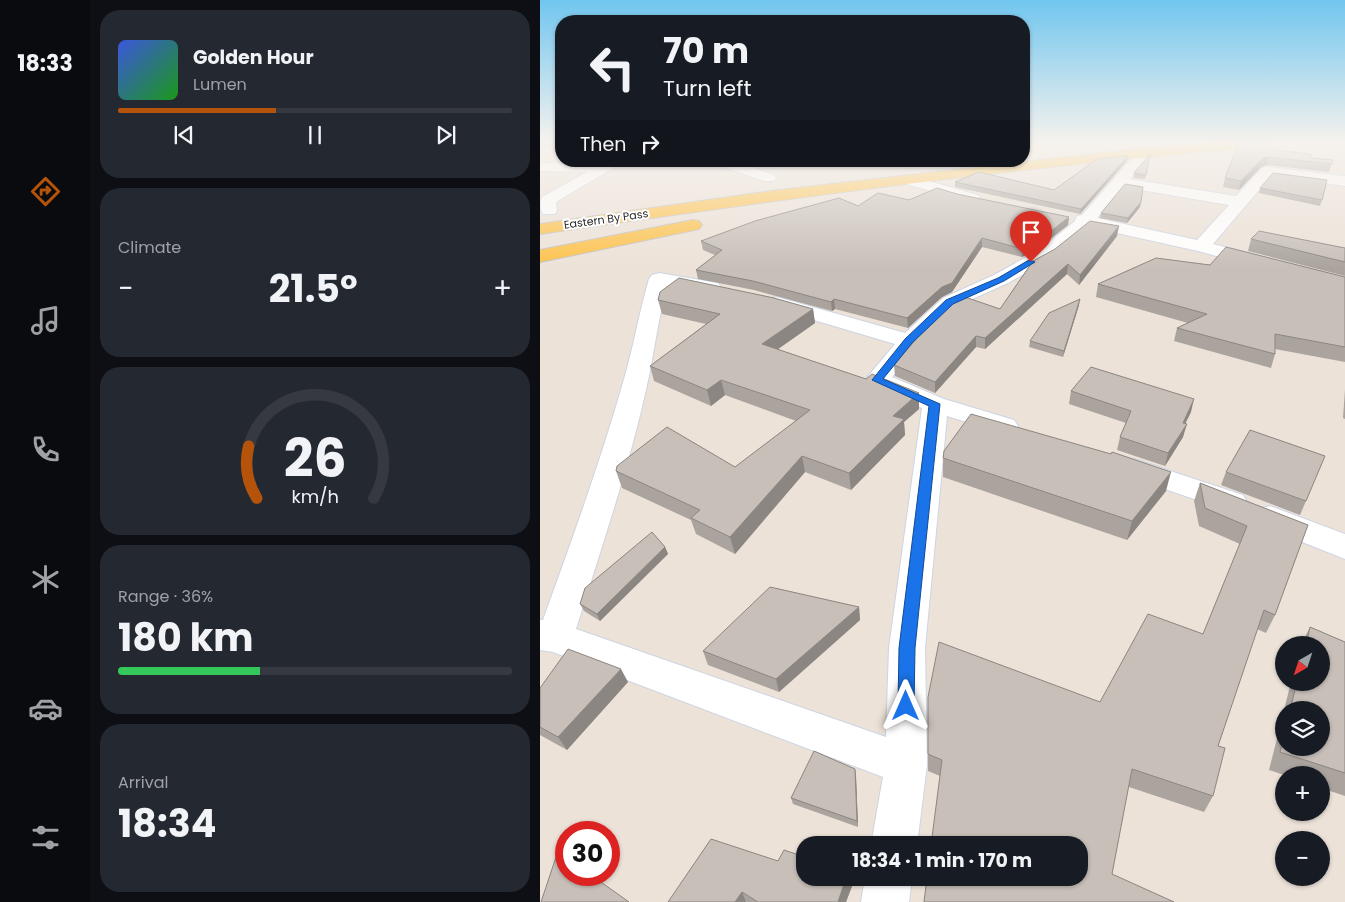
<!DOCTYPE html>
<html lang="en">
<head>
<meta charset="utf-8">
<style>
  body { margin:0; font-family:Poppins,sans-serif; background:#242831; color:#f1f3f6; height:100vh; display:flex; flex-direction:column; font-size:19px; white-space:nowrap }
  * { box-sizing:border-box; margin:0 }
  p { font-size:16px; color:#9ea1a6 }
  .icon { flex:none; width:28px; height:28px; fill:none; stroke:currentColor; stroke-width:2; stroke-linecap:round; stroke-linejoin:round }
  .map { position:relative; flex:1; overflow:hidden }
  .details { display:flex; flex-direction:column; gap:10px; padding:10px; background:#0d0f14; width:450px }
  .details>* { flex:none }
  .hud { position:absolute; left:15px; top:15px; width:475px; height:152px; border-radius:20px; box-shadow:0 1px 4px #0004; background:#171b24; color:#f1f3f6; overflow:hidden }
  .needle { width:32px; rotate:219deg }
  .controls { position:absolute; left:735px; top:636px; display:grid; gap:10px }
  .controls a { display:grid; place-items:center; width:55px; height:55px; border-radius:50%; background:#171b24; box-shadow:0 1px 4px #0004; font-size:25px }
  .speed { position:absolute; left:15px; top:821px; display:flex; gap:10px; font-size:25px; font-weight:700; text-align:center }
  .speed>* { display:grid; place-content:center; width:65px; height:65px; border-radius:50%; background:#171b24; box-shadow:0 1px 4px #0004; line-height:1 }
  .speed .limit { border:8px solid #d22; background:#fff; color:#111 }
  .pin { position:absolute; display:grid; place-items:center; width:42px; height:42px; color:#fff; margin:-51px -21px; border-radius:50% 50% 50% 0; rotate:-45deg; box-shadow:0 0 5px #0007 }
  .pin .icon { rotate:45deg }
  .me { position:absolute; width:55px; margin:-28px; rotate:0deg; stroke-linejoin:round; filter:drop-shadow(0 0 4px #0008) }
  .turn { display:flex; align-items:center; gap:18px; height:105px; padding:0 25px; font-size:22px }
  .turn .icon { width:65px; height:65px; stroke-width:2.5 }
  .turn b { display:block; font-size:35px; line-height:42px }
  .then { display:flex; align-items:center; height:48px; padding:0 25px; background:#0003; gap:10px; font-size:19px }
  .big { font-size:38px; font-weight:700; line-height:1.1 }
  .details .card { flex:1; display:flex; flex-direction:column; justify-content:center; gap:8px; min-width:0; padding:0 18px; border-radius:20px; background:#242831 }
  .details .dial { align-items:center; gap:0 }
  .dial svg { height:130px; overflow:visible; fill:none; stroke:#363941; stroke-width:7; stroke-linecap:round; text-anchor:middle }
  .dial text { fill:#f1f3f6; stroke:none }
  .song { display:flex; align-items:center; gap:15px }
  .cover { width:60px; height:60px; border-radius:8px; background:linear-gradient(135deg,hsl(230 70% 55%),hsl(120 70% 35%)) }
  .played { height:5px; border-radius:2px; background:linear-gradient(90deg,#b45309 40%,#363941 40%) }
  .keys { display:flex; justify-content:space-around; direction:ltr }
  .heat { display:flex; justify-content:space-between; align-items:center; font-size:28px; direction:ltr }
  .charge { height:8px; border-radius:4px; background:linear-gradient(90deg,#34c759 36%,#363941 0) }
  .trip { position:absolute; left:256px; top:836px; width:292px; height:50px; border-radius:20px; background:#171b24; box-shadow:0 1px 4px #0004; font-weight:700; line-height:50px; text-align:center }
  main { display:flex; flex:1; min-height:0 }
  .menu { display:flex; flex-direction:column; width:90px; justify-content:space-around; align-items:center; background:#090b0e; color:#9ea1a6 }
  .menu .icon { width:35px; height:35px }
  .menu .current { color:#b45309 }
  .menu b { font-size:22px; color:#f1f3f6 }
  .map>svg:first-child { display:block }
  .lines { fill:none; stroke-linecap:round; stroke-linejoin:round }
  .street-casing { stroke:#cdd4e3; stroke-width:2 }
  .primary-casing { stroke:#c3c3c3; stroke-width:2 }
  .street { fill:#fff; fill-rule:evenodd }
  .primary { fill:#fdc24c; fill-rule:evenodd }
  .wall { fill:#aba49e }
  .shaded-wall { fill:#8b8681 }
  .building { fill:#c7bfb8; stroke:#8b8681 }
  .route { fill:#1a73e8; stroke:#114b97 }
  .labels { text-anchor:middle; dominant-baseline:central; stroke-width:4; stroke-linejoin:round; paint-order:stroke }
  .far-street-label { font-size:11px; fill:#282828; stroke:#fff }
</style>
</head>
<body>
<main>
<nav class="menu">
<b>18:33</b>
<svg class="icon current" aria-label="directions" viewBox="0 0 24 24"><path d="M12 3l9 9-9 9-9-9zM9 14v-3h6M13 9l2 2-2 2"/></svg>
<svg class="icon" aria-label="music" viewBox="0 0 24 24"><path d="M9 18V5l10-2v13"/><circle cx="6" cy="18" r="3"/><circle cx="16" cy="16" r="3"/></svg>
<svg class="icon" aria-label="phone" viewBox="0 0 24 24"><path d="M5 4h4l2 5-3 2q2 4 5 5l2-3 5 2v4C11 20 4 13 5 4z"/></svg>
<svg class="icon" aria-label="climate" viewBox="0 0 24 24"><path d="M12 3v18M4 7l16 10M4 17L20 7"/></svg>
<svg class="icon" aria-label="car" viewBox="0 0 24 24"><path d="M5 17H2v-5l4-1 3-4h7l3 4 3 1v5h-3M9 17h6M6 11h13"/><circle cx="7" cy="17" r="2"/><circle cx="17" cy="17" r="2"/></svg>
<svg class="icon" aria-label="filters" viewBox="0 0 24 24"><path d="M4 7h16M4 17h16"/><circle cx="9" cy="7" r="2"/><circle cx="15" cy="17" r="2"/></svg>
</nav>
<section class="details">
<div class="card">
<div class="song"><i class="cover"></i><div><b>Golden Hour</b><p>Lumen</p></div></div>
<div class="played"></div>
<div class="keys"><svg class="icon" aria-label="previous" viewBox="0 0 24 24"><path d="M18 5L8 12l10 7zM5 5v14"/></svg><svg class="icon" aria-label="pause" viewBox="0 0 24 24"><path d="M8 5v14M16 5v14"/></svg><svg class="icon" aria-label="next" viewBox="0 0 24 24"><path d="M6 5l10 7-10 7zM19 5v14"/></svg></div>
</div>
<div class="card"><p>Climate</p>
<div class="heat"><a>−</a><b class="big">21.5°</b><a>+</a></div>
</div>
<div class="card dial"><svg viewBox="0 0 100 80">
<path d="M14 69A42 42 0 1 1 86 69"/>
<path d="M14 69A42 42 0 0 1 9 37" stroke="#b45309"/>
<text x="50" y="56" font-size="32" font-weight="700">26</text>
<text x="50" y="72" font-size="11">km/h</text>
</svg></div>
<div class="card"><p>Range · 36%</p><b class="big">180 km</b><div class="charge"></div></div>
<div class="card"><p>Arrival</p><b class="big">18:34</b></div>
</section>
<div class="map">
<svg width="805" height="902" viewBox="0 0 805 902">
  <rect width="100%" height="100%" fill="#ece2d8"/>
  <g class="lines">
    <!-- street casing -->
    <g class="street-casing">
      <path id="street" d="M605 148 612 152 590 179 696 196 722 168 727 167 805 176V186L731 176 673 244 724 257 726 261 724 265 717 267 658 251 550 227 513 257 468 283 417 306 377 346 352 377 404 399 474 420 478 426 474 432 465 434 407 416 385 648 387 765 377 845H331L343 777 13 652 0 650V620H3C32 540 61 460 84 379 94 346 99 312 109 279L112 275 119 273 178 283 181 287 178 291 171 293 127 286C119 316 115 346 109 376 91 462 62 545 36 629L346 737 349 648 382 408 328 385 325 380 355 344 230 307 227 303 230 299 237 297 365 333 403 298 454 275 501 249 535 221 537 216 542 215 600 149ZM583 187 689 205 657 240 557 218Z
        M67 161H85L16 202 17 211 15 214H3C0 209 0 202 2 197L47 172 0 171V163L63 164Z
        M173 161H195L234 175 236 178 234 181H224L175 164Z
        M414 161H429L430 163 428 166C422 168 418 167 414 161Z
        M371 176 438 195 440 198 438 201 432 203 366 184 363 181 366 178Z
        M594 459 703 495 707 502 703 509 692 512 584 475 580 468 584 461Z
        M730 506 805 534V559L719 525 715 517 719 509Z
        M325 878H372L369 902H321Z"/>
    </g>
    <!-- primary casing -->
    <g class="primary-casing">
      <path id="primary" d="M683 142H735L728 146C484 166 242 199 0 234V224L231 191 605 148Z
        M153 220 159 221 162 225 159 229 0 262V250Z"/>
    </g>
    <!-- street -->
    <use href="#street" class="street"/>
    <!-- primary -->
    <use href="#primary" class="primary"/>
  </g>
  <!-- wall -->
  <path class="wall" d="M0 142H21L16 150 0 146Z
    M736 150 771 158 793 160 789 172 727 165 721 167 699 190 683 187 685 178Z
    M610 154 605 179 594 178V173Z
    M587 161 540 214 415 187V182L514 190Z
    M603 187 600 207 587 223 560 218 561 213Z
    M720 188 782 200 780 206 719 193Z
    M417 194 529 217 528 225 500 247 482 257 442 247 412 292 402 297 368 328 295 309 292 311 214 290 158 279 156 270 175 255 163 250 161 241 318 206Z
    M577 236 539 285 527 274 445 349 436 347 395 393 355 376 354 365 460 309 493 261Z
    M711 239 805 248V276L708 251Z
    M670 265 805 277V362L735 349V354L731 368 634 341 637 328 648 323 556 297 558 284Z
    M118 300 273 309 275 323 238 349 379 409 364 422 365 435 311 490 265 472 195 554 156 534 151 520 82 488 76 471 195 467 256 421 185 395 171 406 114 381 110 366 166 324 122 314Z
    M539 305 523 357 489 347 490 341Z
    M805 389V419L803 418Z
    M531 391 651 412 645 424 643 437 625 466 577 450 580 437 586 423 529 404Z
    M403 458 626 491 587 540 403 477Z
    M686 472 766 501 760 515 681 485Z
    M660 483 768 525 735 615 726 633 717 629 678 746 673 796 664 812 589 787 384 902 400 776 388 771V754L560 702 663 634 700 544 659 526 654 501Z
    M125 547 128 554 60 621 44 611 40 604Z
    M319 607 320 620 239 692 168 665 163 651Z
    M770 627 805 642V796L781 788V775H744L729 770 744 711V748L781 710H744L751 682H781V645H761Z
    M88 682 27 750 0 735V688Z
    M315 769 316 776 318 827 253 804 251 798Z
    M265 878H310L312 886 306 902H128Z"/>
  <!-- shaded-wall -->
  <path class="shaded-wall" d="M20 142H21V148L16 150 14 144Z
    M588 156 587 161 540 214 541 209Z
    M729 157 727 165 721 167 699 190 701 181 723 158Z
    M601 202 600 207 587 223 588 218Z
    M529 217 528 225 500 247 482 257 483 249Z
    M579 226 577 236 539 285 540 275Z
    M442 238V247L412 292 402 297 368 328 367 318 402 287Z
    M528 264 527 274 445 349V338Z
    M294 299 295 309 292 311 291 302Z
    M540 299 539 305 523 357 524 351Z
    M273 309 275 323 224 359 222 344Z
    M436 336V347L395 393V382Z
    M181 380 185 395 171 406 167 390Z
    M379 393V409L364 422 365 435 311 490 309 473 353 416Z
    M654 399 651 412 639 436 643 423Z
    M647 424 643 437 625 466 628 453Z
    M262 456 265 472 195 554 190 537Z
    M631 472 626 491 587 540 592 521Z
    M125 547 128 554 60 621 57 614Z
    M319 607 320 620 239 692 236 679Z
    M81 669 88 682 27 750 18 737Z
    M315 769 316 776 318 827 317 821Z
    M306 878H310L312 886 306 902H298Z
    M202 892 206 902H195Z"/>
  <!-- building -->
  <path class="building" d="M2 142H20L14 144Z
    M699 143H734L736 150 771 154V158L793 160 792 164 729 157 723 158 701 181 685 178Z
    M610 154 606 175 594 173Z
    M588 156 541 209 415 182 439 172 514 190 557 159Z
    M733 173 787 180 782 200 720 188Z
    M585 184 603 187 601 202 588 218 561 213Z
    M397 188 417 194 529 217 501 239 483 249 442 238 412 283 402 287 367 318 294 299 291 302 213 281 156 270 182 250 161 241 215 221 299 198 318 206 338 193 369 200Z
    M550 221 579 226 540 275 528 264 445 338 436 336 395 382 354 365 377 338 418 297 422 296 460 309 493 261 515 249Z
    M719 231 805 248V262L711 239Z
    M686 247 805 277V347L735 334V354L637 328 667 314 558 284 616 258 670 265Z
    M139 278 234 298 273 309 222 344 326 379 332 374 379 393 353 416 364 419 309 473 262 456 190 537 151 518 160 510 76 471 77 466 127 427 195 467 270 410 181 380 167 390 110 366 180 314 118 300 120 292Z
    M540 299 524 351 490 341 509 313Z
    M551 367 654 399 643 423 647 424 628 453 580 437 591 411 531 391Z
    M431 414 571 454 572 452 631 472 592 521 403 458 404 451Z
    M710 430 785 456 766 501 686 472Z
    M660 483 768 525 735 615 724 610 678 746 685 748 673 796 592 769 572 874 634 902H384L387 878H540V845H391L402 760 388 754V697L399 642 560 702 608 614 663 634 707 526 665 508Z
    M112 532 125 547 57 614 40 604 45 588Z
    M230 587 319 607 236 679 163 651Z
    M770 627 805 642V773L740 752 744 737V748H781V710H750L757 682H781V645H766Z
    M28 649 81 669 18 737 0 727V688Z
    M274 751 315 769 317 821 251 798Z
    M171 839 238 861 244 850 265 857V878H306L298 902H218L202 892 195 902H128Z
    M18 851 26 857V875H51L89 902H1Z"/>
  <!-- sky -->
  <linearGradient id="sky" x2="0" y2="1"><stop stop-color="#71c6ef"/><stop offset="0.53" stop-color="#f6f2ed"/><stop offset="1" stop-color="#f6f2ed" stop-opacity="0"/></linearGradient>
  <rect width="805" height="268" fill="url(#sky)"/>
  <!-- route -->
  <path class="route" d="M489 260 495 262 464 281 413 304 372 343 343 379 400 404 375 648 374 706 372 712 366 714 361 712 358 706 359 648 389 406 332 380 365 339 406 300 458 278Z"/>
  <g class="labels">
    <!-- far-street labels -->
    <g class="far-street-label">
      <text transform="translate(66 219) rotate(-8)">Eastern By Pass</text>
    </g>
  </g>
</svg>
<div class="controls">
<a><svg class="needle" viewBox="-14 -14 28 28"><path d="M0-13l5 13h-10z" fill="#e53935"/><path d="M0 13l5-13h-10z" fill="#9ea1a6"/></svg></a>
<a><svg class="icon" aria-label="layers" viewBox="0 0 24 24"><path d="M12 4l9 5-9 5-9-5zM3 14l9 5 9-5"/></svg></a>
<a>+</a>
<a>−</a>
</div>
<div class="speed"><div class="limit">30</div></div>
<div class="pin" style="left:491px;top:262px;background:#d93025"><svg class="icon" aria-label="arrive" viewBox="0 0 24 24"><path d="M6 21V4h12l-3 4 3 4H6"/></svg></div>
<svg class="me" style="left:366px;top:706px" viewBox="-20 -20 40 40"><path d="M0-17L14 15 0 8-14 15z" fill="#1a73e8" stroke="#fff" stroke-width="4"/></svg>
<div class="trip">18:34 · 1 min · 170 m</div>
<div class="hud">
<div class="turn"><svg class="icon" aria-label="left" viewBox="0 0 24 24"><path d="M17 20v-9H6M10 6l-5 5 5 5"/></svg><div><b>70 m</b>Turn left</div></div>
<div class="then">Then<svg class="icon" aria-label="right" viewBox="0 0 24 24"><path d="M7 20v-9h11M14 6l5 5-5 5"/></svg></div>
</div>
</div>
</main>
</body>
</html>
